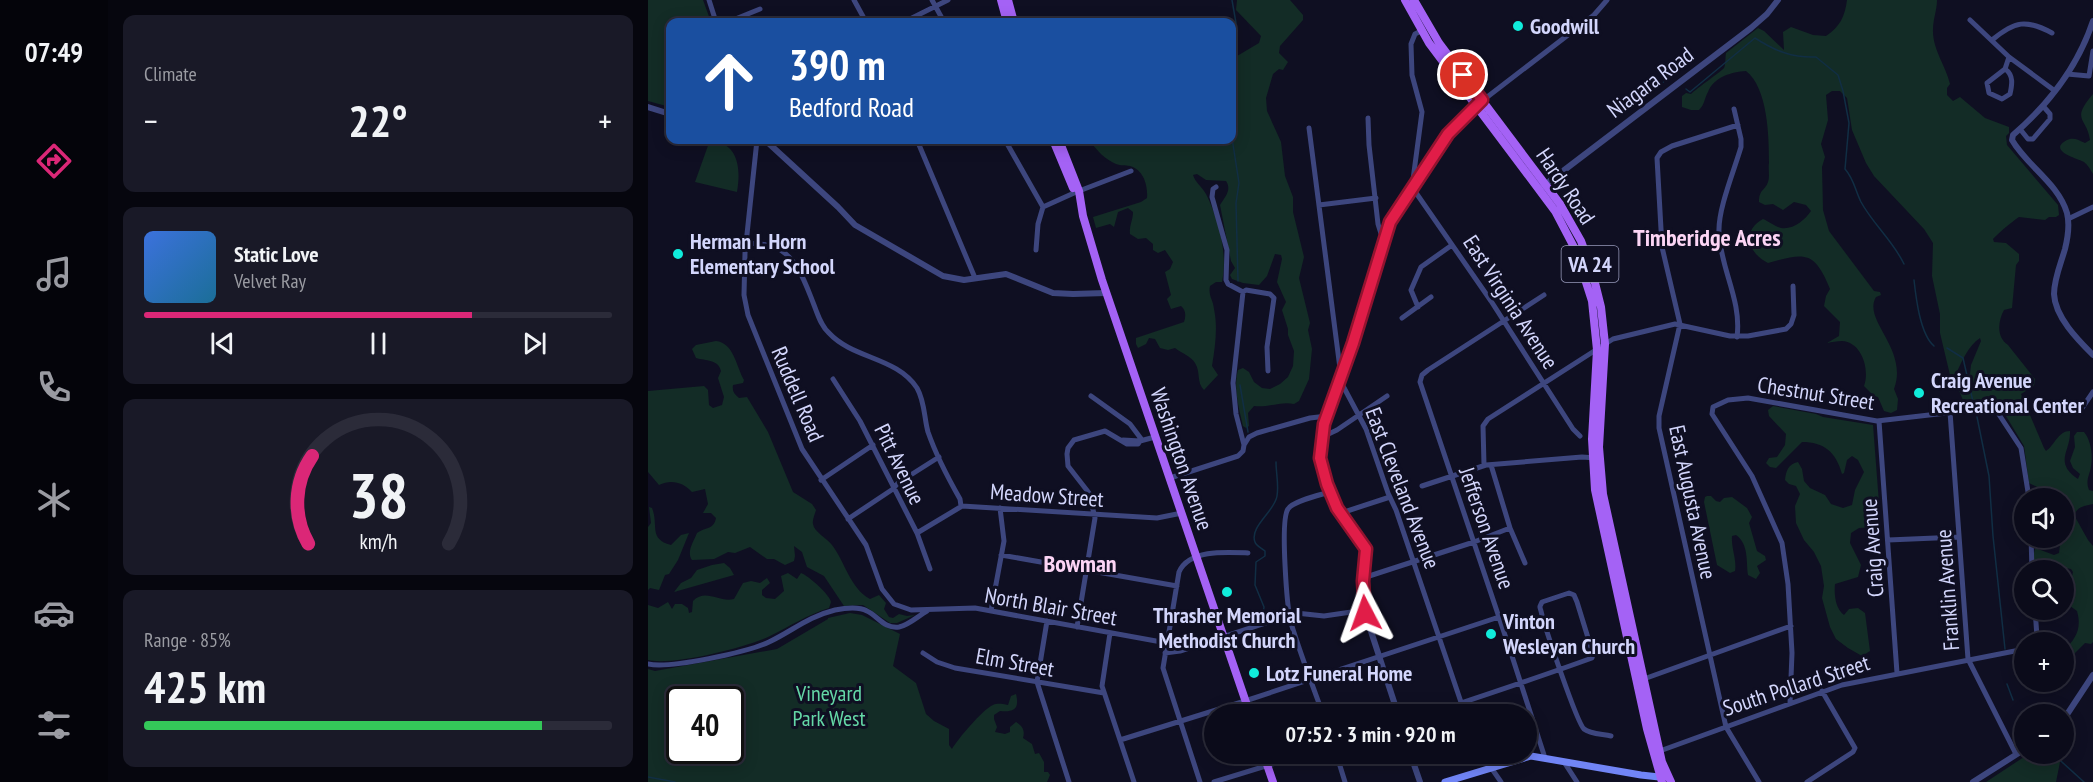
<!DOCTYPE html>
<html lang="en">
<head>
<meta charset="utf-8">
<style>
  body { margin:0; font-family:"PT Sans Narrow",sans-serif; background:#191927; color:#f1f3f6; height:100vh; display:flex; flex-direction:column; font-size:22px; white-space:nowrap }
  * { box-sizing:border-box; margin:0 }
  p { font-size:20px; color:#9a9ba2 }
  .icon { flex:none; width:33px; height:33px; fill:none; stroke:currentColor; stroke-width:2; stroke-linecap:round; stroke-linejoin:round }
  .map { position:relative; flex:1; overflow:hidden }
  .panel { display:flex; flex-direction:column; gap:15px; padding:15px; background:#06060e; width:540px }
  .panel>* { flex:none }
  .guide { position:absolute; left:18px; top:18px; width:570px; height:126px; border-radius:12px; box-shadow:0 3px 15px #0003,0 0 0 2px #2b2b39; background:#1a4fa0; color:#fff; overflow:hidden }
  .tools { position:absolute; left:1366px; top:488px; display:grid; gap:12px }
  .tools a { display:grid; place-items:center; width:60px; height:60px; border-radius:50%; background:#0b0b1a; box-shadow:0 3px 15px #0003,0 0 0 2px #2b2b39; font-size:30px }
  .speed { position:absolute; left:18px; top:686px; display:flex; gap:12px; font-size:30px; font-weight:700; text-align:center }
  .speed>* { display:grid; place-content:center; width:78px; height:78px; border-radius:50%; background:#0b0b1a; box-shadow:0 3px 15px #0003,0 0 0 2px #2b2b39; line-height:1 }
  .speed .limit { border:3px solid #111; border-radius:9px; background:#fff; color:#111 }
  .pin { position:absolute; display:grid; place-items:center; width:51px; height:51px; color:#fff; margin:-26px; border:3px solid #fff; border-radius:50%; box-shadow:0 2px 6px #0007 }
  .me { position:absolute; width:66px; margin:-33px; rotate:356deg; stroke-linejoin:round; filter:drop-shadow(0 0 4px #0008) }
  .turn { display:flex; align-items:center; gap:21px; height:126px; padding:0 24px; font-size:27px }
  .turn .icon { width:78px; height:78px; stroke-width:2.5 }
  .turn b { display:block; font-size:42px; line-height:51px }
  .big { font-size:45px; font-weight:700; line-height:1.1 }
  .panel .tile { flex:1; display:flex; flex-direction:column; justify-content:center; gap:9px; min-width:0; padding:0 21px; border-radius:12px; background:#191927 }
  .panel .dial { align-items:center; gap:0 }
  .dial svg { height:156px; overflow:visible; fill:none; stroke:#2b2b39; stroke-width:7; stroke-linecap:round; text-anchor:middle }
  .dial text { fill:#f1f3f6; stroke:none }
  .song { display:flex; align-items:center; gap:18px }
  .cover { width:72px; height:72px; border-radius:9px; background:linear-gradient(135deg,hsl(220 70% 55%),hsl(200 70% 35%)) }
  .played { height:6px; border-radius:3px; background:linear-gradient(90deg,#db2777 70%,#2b2b39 70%) }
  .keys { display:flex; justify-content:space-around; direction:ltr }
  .heat { display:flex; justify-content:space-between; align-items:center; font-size:33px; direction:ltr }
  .charge { height:9px; border-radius:4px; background:linear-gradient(90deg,#34c759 85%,#2b2b39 0) }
  .trip { position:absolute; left:556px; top:704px; width:333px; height:60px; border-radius:30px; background:#0b0b1a; box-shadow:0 3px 15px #0003,0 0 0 2px #2b2b39; font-weight:700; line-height:60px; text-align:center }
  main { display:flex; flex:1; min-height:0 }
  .dock { display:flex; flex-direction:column; width:108px; justify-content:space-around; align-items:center; background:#04040a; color:#9a9ba2 }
  .dock .icon { width:42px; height:42px }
  .dock .on { color:#db2777 }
  .dock b { font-size:27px; color:#f1f3f6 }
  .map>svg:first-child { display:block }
  .green { fill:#132c26; fill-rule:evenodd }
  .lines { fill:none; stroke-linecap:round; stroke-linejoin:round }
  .stream { stroke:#112e44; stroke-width:1.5 }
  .minor { stroke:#3d467e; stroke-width:5 }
  .tertiary { stroke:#3d467e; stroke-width:6 }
  .secondary { stroke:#7185f6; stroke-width:7 }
  .primary { stroke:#a462f5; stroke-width:8 }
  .route-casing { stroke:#92132f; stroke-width:15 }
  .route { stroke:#e11d48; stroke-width:10 }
  .poi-dot { fill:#10ecdb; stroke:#0f0f22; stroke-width:2 }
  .labels { text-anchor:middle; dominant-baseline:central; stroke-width:6; stroke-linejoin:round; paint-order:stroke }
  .shield { fill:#0f0f22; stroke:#989abb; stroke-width:1.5 }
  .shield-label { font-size:21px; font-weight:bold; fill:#d3d6fc }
  .poi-label { font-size:22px; font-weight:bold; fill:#d3d6fc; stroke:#0f0f22; text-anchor:start }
  .street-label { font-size:22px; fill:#d3d6fc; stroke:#0f0f22 }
  .park-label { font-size:22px; fill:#64d7a6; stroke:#0f0f22 }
  .neighbourhood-label { font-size:24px; font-weight:bold; fill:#fcd5f5; stroke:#0f0f22 }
</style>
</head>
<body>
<main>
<nav class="dock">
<b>07:49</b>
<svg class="icon on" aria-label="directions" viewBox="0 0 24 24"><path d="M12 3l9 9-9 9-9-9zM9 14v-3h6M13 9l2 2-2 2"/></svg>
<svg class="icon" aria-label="music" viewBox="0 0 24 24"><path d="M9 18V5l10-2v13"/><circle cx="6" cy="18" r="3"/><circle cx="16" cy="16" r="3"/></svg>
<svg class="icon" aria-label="phone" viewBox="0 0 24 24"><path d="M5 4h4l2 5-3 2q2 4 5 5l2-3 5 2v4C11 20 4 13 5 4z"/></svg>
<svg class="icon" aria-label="climate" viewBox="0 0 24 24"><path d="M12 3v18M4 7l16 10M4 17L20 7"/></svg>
<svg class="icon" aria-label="car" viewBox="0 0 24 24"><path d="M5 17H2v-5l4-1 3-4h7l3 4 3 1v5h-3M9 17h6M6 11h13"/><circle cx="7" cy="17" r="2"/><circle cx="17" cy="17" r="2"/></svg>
<svg class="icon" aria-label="filters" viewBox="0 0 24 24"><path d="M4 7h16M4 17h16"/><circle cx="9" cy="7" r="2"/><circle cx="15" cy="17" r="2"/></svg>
</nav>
<section class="panel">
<div class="tile"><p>Climate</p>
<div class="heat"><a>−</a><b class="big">22°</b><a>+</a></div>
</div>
<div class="tile">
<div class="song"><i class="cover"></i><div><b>Static Love</b><p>Velvet Ray</p></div></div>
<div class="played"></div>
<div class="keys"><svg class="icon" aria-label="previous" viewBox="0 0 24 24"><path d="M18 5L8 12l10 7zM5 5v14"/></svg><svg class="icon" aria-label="pause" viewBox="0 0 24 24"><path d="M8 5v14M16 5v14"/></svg><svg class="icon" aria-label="next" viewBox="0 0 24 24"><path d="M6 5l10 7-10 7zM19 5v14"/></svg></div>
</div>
<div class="tile dial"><svg viewBox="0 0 100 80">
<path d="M14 69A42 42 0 1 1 86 69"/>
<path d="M14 69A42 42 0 0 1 16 24" stroke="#db2777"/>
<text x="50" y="56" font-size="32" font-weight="700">38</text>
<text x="50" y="72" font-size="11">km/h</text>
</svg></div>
<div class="tile"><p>Range · 85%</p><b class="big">425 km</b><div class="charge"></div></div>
</section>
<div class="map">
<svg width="1445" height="782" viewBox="0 0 1445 782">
  <rect width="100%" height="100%" fill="#0f0f22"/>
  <!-- green -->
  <path class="green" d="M0 0H55L63 22H22V107L0 101Z
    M589 0H642L655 15V20L632 46 631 53 640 62 635 70 631 69 625 74 618 98 619 111 633 142 637 176 645 197V212L656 257 651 278 662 323 660 330 664 349 661 379 651 401 646 404C633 401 620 408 606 406L600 413 601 426 598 428 595 426C591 408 585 388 590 370L595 368 601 372 606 382 614 388 622 389 632 384 640 377 645 366 646 351 640 335V329L634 310 638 302 629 282 634 259 633 255 627 254 619 276 611 285 595 283 584 279 582 275 587 268 583 261 572 205C577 197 584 190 578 181L558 180 549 174 545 175C547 182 554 187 558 194 571 220 580 254 574 282H568L562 286C560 296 565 299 566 309 570 328 567 347 564 366L570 375 556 390C548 382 553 372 547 363 543 356 533 353 527 348L520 350 512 348 507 339 501 338 498 344 490 348 488 344V338L536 322C538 316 538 310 533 306L523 309 519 299 523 295 517 272 522 269 525 262 517 250 510 253 505 250V244L498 238 490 239 482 234C481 226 485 220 485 212L480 208 470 212 466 227 462 224 448 228 445 217 493 202 499 198C500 186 496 170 482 166 477 165 473 166 468 164 457 159 449 151 442 141L443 140H584V59L611 43 613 36 588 10Z
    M1199 0H1289C1289 10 1285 19 1285 29 1284 49 1298 66 1302 84L1299 88V95L1305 101 1312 97 1337 118 1361 127V133L1358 136 1359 145 1410 205 1411 215 1408 217H1401L1397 220 1371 217C1361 224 1354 230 1345 239L1346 242 1358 243 1371 254V261L1368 265 1364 308 1356 310C1350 321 1348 337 1360 345L1387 379 1386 386 1373 394 1396 448 1398 451C1407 445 1410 431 1422 431 1423 451 1405 462 1430 479L1432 474 1425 468 1422 461 1427 447 1426 436 1429 432H1436C1443 440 1445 456 1443 466 1442 475 1437 480 1441 490L1445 491V504C1437 506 1430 506 1426 515L1440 540 1445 546V642L1443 644 1437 643 1416 664V651C1428 638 1434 629 1429 611L1418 603 1423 592 1421 588 1425 572 1423 569C1408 565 1378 576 1387 549H1390L1406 555 1411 553 1412 545 1408 538 1416 537V498H1406L1404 494 1381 483 1376 446 1358 416 1350 407 1342 404 1320 407 1317 405 1307 381 1322 374 1323 365 1333 341 1332 338C1320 346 1314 361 1308 374L1306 376 1302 375 1292 333V314L1284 276 1285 243 1276 229 1226 176 1218 163 1204 130 1199 98 1192 91H1184L1178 95 1180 120 1173 144 1177 157 1174 167 1175 210 1181 231 1226 291 1232 292 1233 295 1228 297C1214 320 1261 349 1246 389L1250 399 1249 410 1243 413 1236 411 1230 397 1226 396 1216 386C1222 370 1214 342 1194 341 1189 341 1184 342 1179 343L1191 336 1192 322 1176 306 1178 296 1182 289C1166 250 1157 253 1120 263 1100 253 1093 231 1115 219 1120 221 1128 227 1133 228 1145 230 1157 220 1163 211L1158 205 1146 202 1135 210 1125 204 1117 205 1111 202C1111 189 1117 191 1120 182 1122 177 1120 168 1121 163 1121 137 1120 88 1098 71 1083 72 1066 77 1060 92 1056 99 1057 104 1051 110H1043L1034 107V96L1038 93 1043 94C1048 89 1075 70 1076 68 1078 64 1077 58 1078 53L1110 28 1116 31 1136 50 1135 32 1143 27 1165 35 1178 36C1192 27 1197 16 1199 0Z
    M1445 94V174C1442 169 1440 165 1436 162 1431 159 1398 151 1419 140 1426 137 1430 140 1437 143L1442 140C1439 117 1422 121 1445 94Z
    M62 140C91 143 93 169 89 192L47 182Z
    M68 341C86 343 88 366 96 380L95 383 85 385C84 391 86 394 91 398L99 397 120 432 145 492 164 504 168 510C167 514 164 520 165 524 166 532 179 538 184 545 197 562 202 588 222 599L231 595 238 603 236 609 241 617 245 618 251 614 259 616 267 615 249 623H242L215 605 196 606 176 576 159 567 154 552 146 546 147 556 146 561 137 565 126 559H119L102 547 87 553 80 552 66 559 44 560C38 552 46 541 49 533 57 527 66 530 68 518L63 513H55L60 504 57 489 44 492C35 482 23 479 11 485L0 472V391L56 386 60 390 61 405 65 408 74 405 76 397 70 378 73 371C70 359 58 361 48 358L44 349 48 345Z
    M1125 406 1168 414 1175 417 1225 425 1232 516 1226 527 1211 528 1203 533 1202 543 1213 565 1210 577 1187 584C1186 594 1187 608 1196 615L1201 609 1210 608 1217 613 1222 651 1214 656 1200 648 1188 639 1182 627 1174 598 1176 586 1173 566 1166 552 1156 540 1148 523 1147 506 1152 494 1148 486 1141 484 1137 480C1138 471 1140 464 1150 462L1154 469 1156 481 1162 488 1177 495 1183 504 1195 508 1204 505 1207 490 1216 472 1210 460 1204 456 1199 460 1196 473 1194 474C1188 452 1176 442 1154 442L1128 468 1122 467 1118 463 1121 458 1129 457 1137 445 1138 434 1121 416 1120 410Z
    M1059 496H1063L1068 501 1072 502 1076 498 1084 497 1099 508 1104 517 1101 523 1109 551 1117 556 1118 560 1109 566 1112 573 1108 579 1100 575C1098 562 1101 544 1088 535L1084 536C1083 548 1089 560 1087 571L1082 573 1069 565 1056 502 1057 497Z
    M1 507 4 508C11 525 0 539 23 545L33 535 41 533 30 560 21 574 17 575 11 590 2 588 0 590V527L3 523Z
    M76 563 82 568 86 575 26 592 33 583 43 578 49 570 64 565Z
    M140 573 149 579 153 573C161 576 182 595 183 602L181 608C159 615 142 626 122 636 100 647 24 666 0 660V605L10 608 20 602 24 609 27 604H34L40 608 41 613 44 612 45 601C58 588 71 603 86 599L95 583 103 581 112 583 119 578 122 583 114 590V595L118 598 127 599 136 591 133 576Z
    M202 613 214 615 252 634 245 666 268 683 278 714 286 721 301 729V745L304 749C309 740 335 709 345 705 350 703 354 704 360 705L363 696 368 694C372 710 365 712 352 711L346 715V719L349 727 347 732 357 734 362 732V727L368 722C375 726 377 731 375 738L384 744 387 754 391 753 396 762V772H400L402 775 399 782H0V669L7 671 129 649 180 619V618ZM32 699H82V750H32Z
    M1382 753H1412V762L1408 782H1338Z"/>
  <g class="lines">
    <!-- stream -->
    <path class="stream" d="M584 32 588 23 584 0
      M1038 89 1042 92 1107 38C1127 51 1145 58 1168 57L1190 75 1195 91 1201 123 1197 169C1206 179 1207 190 1213 202 1225 224 1245 241 1256 264
      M987 94 1001 92 1020 79
      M584 138 591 183 588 203 590 281
      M1266 280C1268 298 1272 334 1286 346
      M1299 348 1315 358 1326 406
      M592 385 600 432
      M1329 417 1341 476 1345 536 1357 649
      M614 622 616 607 607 585 608 562 617 556V551C614 548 608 546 607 542 601 527 627 511 629 496 631 485 628 473 628 462
      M1359 684 1365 700
      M1404 753 1436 782
      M0 777 27 782"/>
    <!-- minor -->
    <path class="minor" d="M61 0 68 22
      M206 0 218 22
      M284 0 296 22
      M1322 20 1361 57 1407 91
      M80 22 112 9
      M256 22 300 0
      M775 30 767 34 763 44 764 75 774 112 764 187 843 301 925 429 932 436
      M1344 40C1367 21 1378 19 1404 33
      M1357 69C1366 75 1364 85 1362 94L1354 99 1341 93 1339 83 1357 69 1361 57
      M1419 74 1441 76 1445 51
      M834 101 946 15 959 0
      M1086 109 1093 139V147C1086 171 1070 209 1071 232 1072 268 1094 300 1089 337
      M720 118 721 145 730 224 735 240
      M1090 125 1024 146 1013 152 1009 158 1014 247 1032 324 1011 416V428L1078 727 1111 782
      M661 128 694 384 718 429 740 493 748 510 817 714
      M1372 129 1380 139H1385L1402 119V114L1395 106
      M109 140 97 253 96 295 100 315 154 449 218 545 234 589 246 604 263 610 327 608 519 643
      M269 140 327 278
      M357 140 395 207
      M568 187 565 189 564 197 579 250 578 280 580 284 595 292 598 290 622 294 626 298 619 347 620 371
      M431 191 483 171
      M671 205 728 198
      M395 207 426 193
      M1420 219 1445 207
      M98 243C107 244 117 243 126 247 149 255 158 285 166 305 170 315 173 326 181 333 205 359 249 357 269 388 277 402 276 418 280 432 288 455 300 478 312 499L313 506
      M388 250 390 224 395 207
      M896 295 780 370 774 375 772 382 863 653 897 758
      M770 307 763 290 773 267 804 245
      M754 318 783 297
      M185 379 212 421 269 533 282 569
      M443 396 482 424 494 440
      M1432 411 1445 392
      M1302 412 1320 659 1368 754
      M1231 421 1249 673
      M674 437 689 430 739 396
      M475 440 492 441
      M596 445 601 437 609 433 662 418 679 416
      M836 465 835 426 840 419 965 339 1027 324 1082 336H1100L1138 329 1143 324 1146 315 1145 286
      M843 465 862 528 877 563
      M522 478 590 456 595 451 596 445 588 414 585 383 595 292
      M173 480 225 445
      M774 486 838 465 934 457 948 458
      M693 513 742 497
      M200 519 245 489 250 483 291 457
      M269 533 314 506 509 518 534 513
      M1383 537 1384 570
      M1240 540 1311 537
      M353 555 529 586
      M715 578 826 542 862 528
      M1387 609 1389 637 1387 642
      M343 611 356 541 352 508
      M399 621 389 682 421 782
      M429 627 447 518 441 493 420 466 419 454 420 448 426 440 457 431 479 444H490L492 441 507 437
      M462 633 454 686 486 782
      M275 653 289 662 307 668 456 693
      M517 653 532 651 648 613 676 616 717 610
      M0 664C22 669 100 652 121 642 146 630 159 617 187 610 197 608 210 606 219 611 230 616 236 629 251 627 261 625 270 616 279 611
      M993 680 1143 626
      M1142 703 1144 653 1140 584 1134 543 1104 476 1064 414 1065 407 1080 400 1100 398 1229 421 1333 409 1344 410 1350 413 1373 448 1381 498
      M675 714C664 684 652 653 643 623 639 608 632 520 640 509 645 501 672 495 682 492
      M780 714C834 696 889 678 944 658L945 654 929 602 926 595 921 593 894 602C892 607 891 605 893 611 896 625 929 723 936 729 942 734 955 734 963 736
      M472 740 597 701 851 617
      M1009 752 1194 685 1377 649
      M688 753 697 782
      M833 753 853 782
      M916 762 929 782
      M552 782 515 668 531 572C541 549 579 552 600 553
      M566 782 660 753
      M1159 782 1205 752 1207 748 1174 691"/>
    <!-- tertiary -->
    <path class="tertiary" d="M1445 21C1430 66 1401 104 1365 135L1364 140C1379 166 1410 183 1419 213 1422 225 1420 237 1417 249 1413 263 1406 279 1406 294 1407 317 1430 340 1445 355
      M0 107 22 114
      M117 140 190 207 207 225 295 276 316 280 358 274 405 293 425 294 458 293
      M894 187 1103 28 1119 14 1130 0
      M750 714 717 613 715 581 718 549 685 502 673 465V445L679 416 705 343 742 222 800 134 830 105
      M1416 719 1445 675
      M762 753 772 782
      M1325 782 1377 749"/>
    <!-- secondary -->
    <path class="secondary" d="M797 782 883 756 993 775 1011 777 1016 775"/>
    <!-- primary -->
    <path class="primary" d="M353 0 359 22
      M360 0 366 22
      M757 0 781 43 907 211 928 251 944 301 949 350 944 439 947 490 999 729 1014 782
      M766 0 791 43 912 204 933 241 944 271 953 307 957 344 951 447 955 494 1014 762 1023 782
      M405 140 425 188
      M411 140 431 191 435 216 454 280 602 714
      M615 753 625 782"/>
  </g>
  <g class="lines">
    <!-- route casing -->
    <g class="route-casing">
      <path id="route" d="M717 613 715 581 718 549 689 508 679 484 672 458 676 424 705 343 742 222 800 134 834 100 815 75"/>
    </g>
    <!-- route -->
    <use href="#route" class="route"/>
  </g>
  <!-- markers -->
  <g class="poi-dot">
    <circle cx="870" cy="26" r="6"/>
    <circle cx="30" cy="254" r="6"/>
    <circle cx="1271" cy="393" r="6"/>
    <circle cx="579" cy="592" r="6"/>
    <circle cx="843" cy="634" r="6"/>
    <circle cx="606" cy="673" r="6"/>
  </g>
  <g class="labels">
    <!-- shield labels -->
    <rect class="shield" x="913.5" y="246" width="57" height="36" rx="4.5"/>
    <g class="shield-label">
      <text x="942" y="264">VA 24</text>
    </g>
    <!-- poi labels -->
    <g class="poi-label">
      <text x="882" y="26">Goodwill</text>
      <text x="42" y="241">Herman L Horn<tspan x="42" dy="25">Elementary School</tspan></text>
      <text x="1283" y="380">Craig Avenue<tspan x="1283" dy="25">Recreational Center</tspan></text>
      <text x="579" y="615" text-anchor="middle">Thrasher Memorial<tspan x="579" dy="25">Methodist Church</tspan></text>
      <text x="855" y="621">Vinton<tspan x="855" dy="25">Wesleyan Church</tspan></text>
      <text x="618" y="673">Lotz Funeral Home</text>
    </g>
    <!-- street labels -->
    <g class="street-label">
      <text transform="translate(1002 82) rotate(-37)">Niagara Road</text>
      <text transform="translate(918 186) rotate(56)">Hardy Road</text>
      <text transform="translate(863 302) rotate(57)">East Virginia Avenue</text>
      <text transform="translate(1168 393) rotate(9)">Chestnut Street</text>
      <text transform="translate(150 394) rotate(67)">Ruddell Road</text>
      <text transform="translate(534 459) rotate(71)">Washington Avenue</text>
      <text transform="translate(252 464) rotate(64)">Pitt Avenue</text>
      <text transform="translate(755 488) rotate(69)">East Cleveland Avenue</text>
      <text transform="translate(399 495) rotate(4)">Meadow Street</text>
      <text transform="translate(1045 502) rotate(78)">East Augusta Avenue</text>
      <text transform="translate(839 528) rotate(71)">Jefferson Avenue</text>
      <text transform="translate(1224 548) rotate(-94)">Craig Avenue</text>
      <text transform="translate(1299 590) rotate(-94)">Franklin Avenue</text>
      <text transform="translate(403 606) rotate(10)">North Blair Street</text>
      <text transform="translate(367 662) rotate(10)">Elm Street</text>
      <text transform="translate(1148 685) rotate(-18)">South Pollard Street</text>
    </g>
    <!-- park labels -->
    <g class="park-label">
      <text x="181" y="693">Vineyard<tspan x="181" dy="25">Park West</tspan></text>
    </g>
    <!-- neighbourhood labels -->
    <g class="neighbourhood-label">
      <text x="1059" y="237">Timberidge Acres</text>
      <text x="432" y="563">Bowman</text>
    </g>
  </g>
</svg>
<div class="tools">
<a><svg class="icon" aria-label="sound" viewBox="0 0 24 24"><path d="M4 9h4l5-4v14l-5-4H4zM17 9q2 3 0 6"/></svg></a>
<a><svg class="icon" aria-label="search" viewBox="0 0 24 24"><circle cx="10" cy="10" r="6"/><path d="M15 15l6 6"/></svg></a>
<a>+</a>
<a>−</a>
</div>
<div class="speed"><div class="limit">40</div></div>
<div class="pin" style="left:815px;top:75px;background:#d93025"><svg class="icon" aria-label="arrive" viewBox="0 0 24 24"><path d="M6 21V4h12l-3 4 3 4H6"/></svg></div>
<svg class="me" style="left:717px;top:613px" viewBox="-20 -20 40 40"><path d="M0-17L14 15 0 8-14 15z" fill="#e11d48" stroke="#fff" stroke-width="4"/></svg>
<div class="trip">07:52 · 3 min · 920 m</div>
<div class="guide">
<div class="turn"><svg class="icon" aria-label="ahead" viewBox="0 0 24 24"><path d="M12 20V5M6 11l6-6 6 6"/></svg><div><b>390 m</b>Bedford Road</div></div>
</div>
</div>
</main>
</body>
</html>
